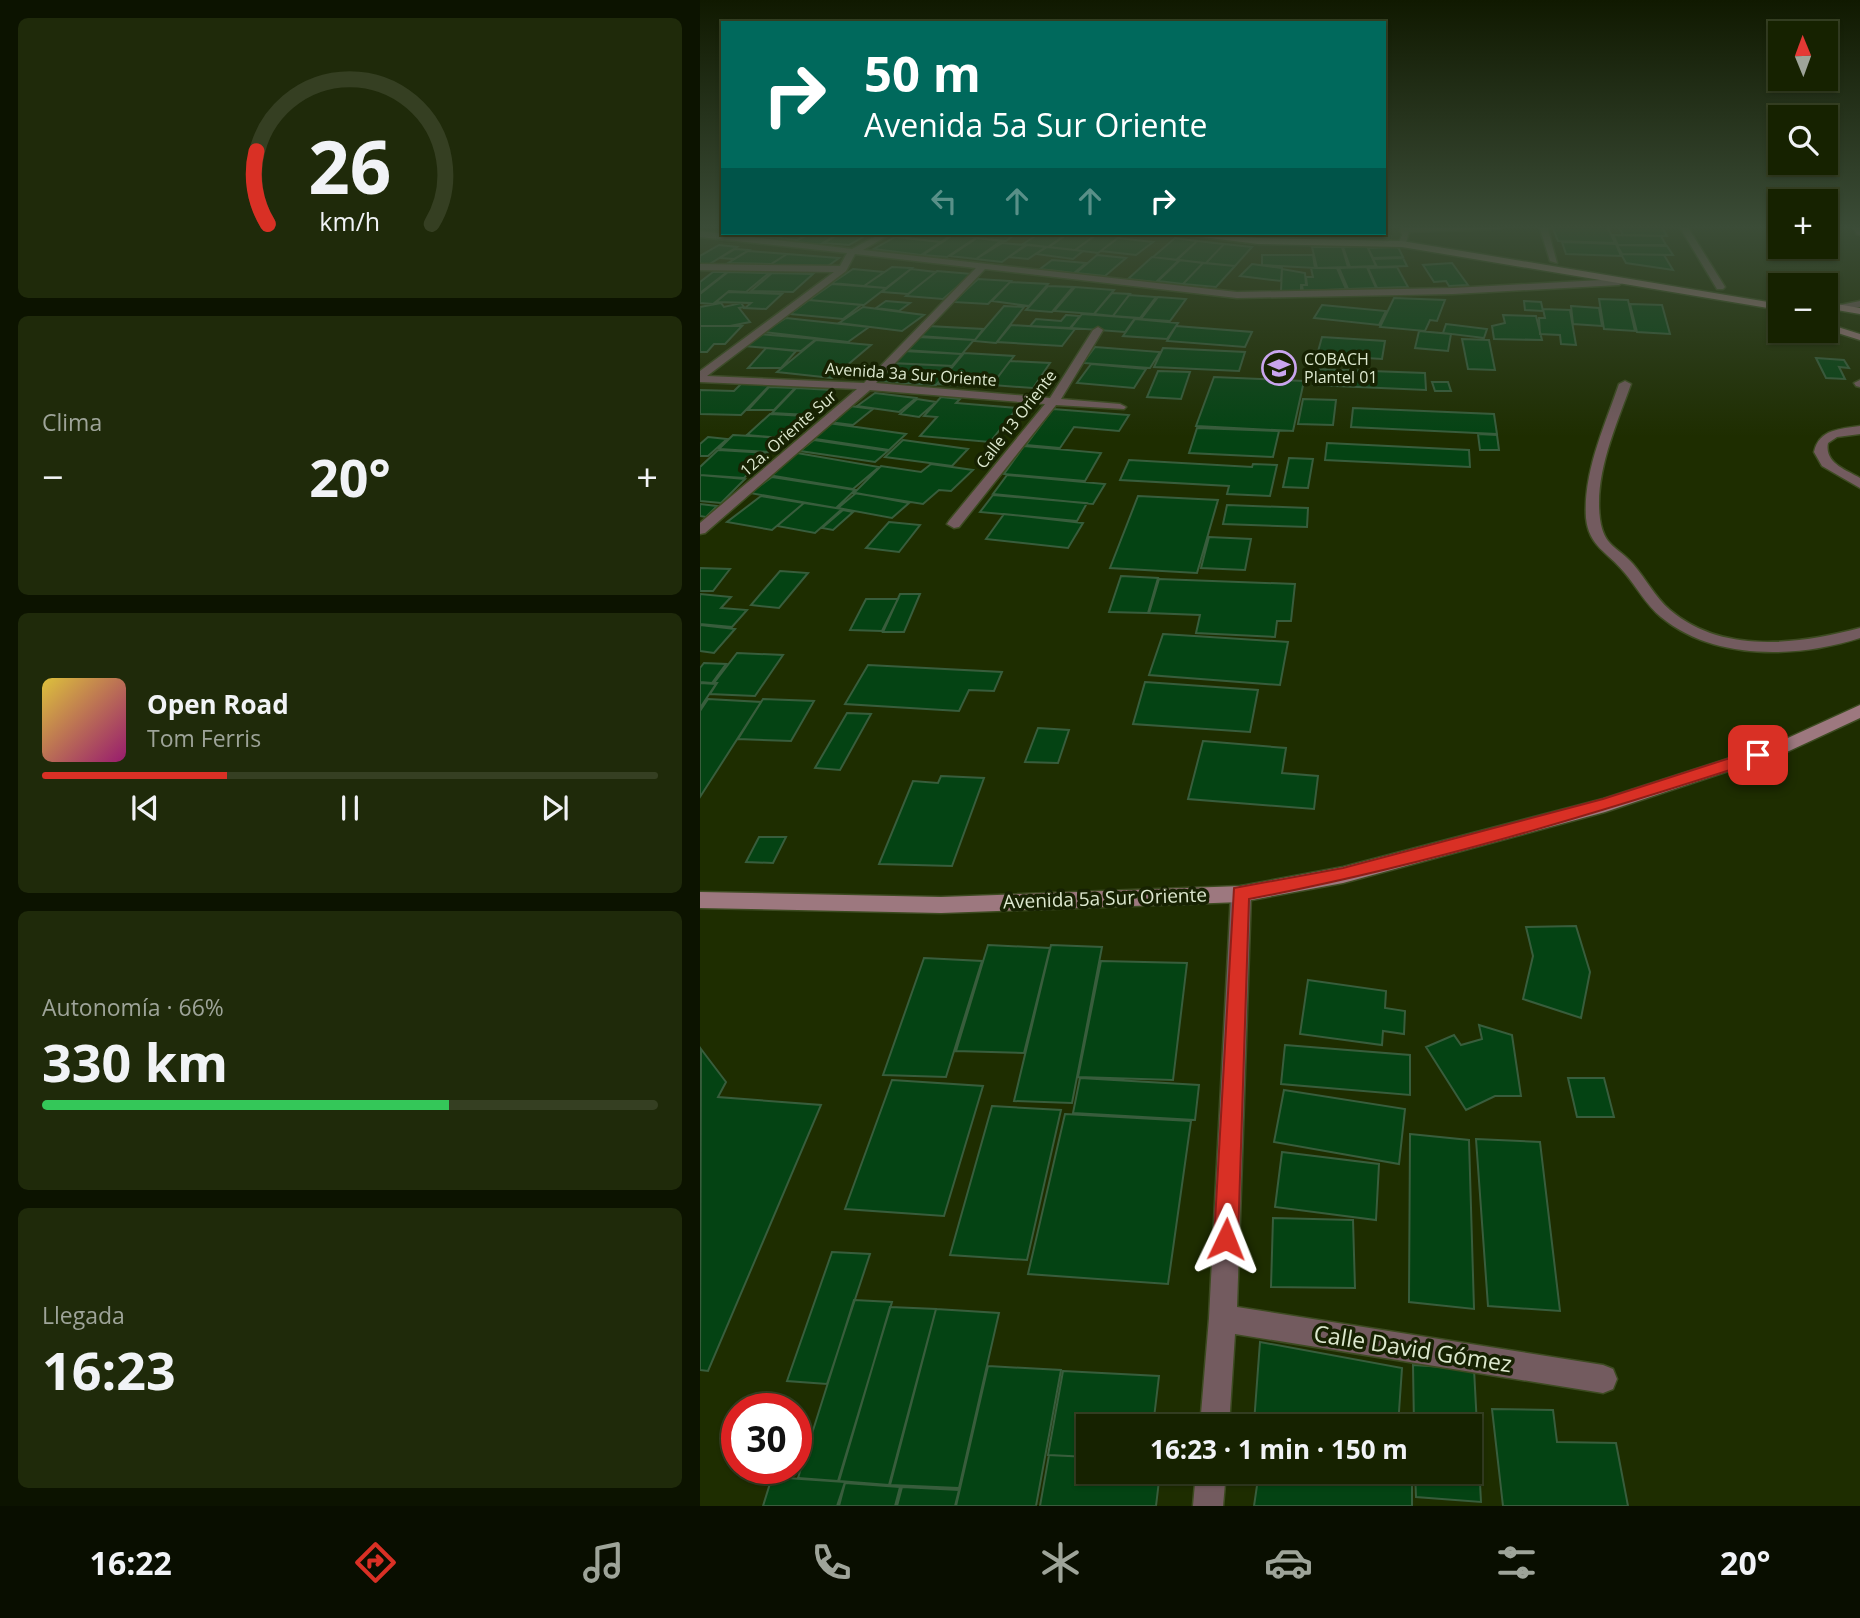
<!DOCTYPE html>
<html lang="es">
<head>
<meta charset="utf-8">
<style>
  body { margin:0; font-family:"Open Sans",sans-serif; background:#1f2a0a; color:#f1f3f6; height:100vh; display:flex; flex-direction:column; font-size:26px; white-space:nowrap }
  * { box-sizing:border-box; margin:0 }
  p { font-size:23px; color:#9ea499 }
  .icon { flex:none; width:38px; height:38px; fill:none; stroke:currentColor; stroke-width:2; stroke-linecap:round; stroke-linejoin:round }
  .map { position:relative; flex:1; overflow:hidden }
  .side { display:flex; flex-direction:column; gap:18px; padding:18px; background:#0c1300; width:700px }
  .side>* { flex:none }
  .banner { position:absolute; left:21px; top:21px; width:665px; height:214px; border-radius:0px; box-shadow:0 2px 5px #0004,0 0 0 2px #353f22; background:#00695c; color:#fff; overflow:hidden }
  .needle { width:46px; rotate:359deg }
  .fabs { position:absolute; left:1068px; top:21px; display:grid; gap:14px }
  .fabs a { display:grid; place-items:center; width:70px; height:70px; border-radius:0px; background:#162200; box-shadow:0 2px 5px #0004,0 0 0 2px #353f22; font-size:35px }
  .speed { position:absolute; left:21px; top:1393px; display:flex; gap:14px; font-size:35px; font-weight:700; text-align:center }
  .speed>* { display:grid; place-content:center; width:91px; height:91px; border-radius:50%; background:#162200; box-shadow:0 2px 5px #0004,0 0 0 2px #353f22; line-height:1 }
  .speed .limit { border:10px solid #d22; background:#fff; color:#111 }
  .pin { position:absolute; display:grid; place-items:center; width:60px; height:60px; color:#fff; margin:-30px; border-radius:14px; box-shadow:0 4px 10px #0006 }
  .me { position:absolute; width:77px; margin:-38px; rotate:2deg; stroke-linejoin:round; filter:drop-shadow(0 0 5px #0008) }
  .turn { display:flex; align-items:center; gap:24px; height:147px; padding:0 28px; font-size:32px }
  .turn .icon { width:91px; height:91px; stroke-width:2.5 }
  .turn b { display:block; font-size:49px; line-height:60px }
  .lanes { display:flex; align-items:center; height:66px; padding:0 28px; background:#0003; justify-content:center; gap:35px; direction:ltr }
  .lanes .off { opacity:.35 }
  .big { font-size:52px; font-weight:700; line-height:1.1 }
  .side .tile { flex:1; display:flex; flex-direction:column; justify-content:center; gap:10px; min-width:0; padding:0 24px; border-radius:10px; background:#1f2a0a }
  .side .dial { align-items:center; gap:0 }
  .dial svg { height:182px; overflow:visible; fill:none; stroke:#353f22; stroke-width:7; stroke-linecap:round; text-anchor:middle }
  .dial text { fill:#f1f3f6; stroke:none }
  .song { display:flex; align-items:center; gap:21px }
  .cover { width:84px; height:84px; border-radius:10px; background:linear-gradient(135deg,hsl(50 70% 55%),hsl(320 70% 35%)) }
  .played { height:7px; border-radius:4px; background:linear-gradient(90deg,#d93025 30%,#353f22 30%) }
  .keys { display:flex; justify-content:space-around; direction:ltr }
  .heat { display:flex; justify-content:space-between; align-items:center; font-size:38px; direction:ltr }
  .charge { height:10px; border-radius:5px; background:linear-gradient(90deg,#34c759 66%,#353f22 0) }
  .trip { position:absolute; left:376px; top:1414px; width:406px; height:70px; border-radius:0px; background:#162200; box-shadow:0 2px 5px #0004,0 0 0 2px #353f22; font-weight:700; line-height:70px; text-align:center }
  .dock { display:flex; height:112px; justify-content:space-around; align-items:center; background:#090e00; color:#9ea499 }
  .dock .icon { width:49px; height:49px }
  .dock .active { color:#d93025 }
  .dock b { font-size:32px; color:#f1f3f6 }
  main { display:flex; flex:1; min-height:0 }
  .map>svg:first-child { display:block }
  .building { fill:#044313; stroke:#385d3c; stroke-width:2 }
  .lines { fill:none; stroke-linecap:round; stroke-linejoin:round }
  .lane-casing { stroke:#3d4b21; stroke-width:3 }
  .street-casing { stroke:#3d4b21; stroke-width:3 }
  .secondary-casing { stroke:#3d4b21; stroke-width:3 }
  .lane { fill:#735b5f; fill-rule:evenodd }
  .street { fill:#735b5f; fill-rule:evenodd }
  .secondary { fill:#9d787f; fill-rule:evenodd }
  .route { fill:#d93025; stroke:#8d1f18; stroke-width:2 }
  .labels { text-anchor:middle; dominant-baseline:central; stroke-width:7; stroke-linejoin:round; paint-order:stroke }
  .far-poi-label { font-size:16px; fill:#dde8cf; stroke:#172202; text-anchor:start }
  .far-street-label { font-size:16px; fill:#dde8cf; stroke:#172202 }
  .street-label { font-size:19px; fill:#dde8cf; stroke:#172202 }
  .near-street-label { font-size:23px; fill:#dde8cf; stroke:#172202 }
</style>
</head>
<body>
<main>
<section class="side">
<div class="tile dial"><svg viewBox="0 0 100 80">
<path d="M14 69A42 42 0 1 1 86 69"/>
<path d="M14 69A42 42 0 0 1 9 37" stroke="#d93025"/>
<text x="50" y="56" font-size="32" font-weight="700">26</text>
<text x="50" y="72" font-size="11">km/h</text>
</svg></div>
<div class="tile"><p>Clima</p>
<div class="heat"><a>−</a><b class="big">20°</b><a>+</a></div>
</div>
<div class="tile">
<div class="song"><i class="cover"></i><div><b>Open Road</b><p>Tom Ferris</p></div></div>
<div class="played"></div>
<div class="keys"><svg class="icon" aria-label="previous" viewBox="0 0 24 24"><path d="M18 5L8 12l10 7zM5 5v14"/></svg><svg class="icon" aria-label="pause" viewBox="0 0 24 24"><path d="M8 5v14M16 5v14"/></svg><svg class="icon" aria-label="next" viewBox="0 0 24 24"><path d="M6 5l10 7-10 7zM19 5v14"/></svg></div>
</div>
<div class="tile"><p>Autonomía · 66%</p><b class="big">330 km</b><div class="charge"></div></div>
<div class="tile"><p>Llegada</p><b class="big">16:23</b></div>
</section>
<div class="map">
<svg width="1160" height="1506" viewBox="0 0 1160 1506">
  <rect width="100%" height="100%" fill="#1e2d00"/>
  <!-- building -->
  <path class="building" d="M852 226H907L915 243 858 241Z
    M918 226H961L967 236 923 235Z
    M55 233H88L79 238 51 235Z
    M89 233H111L97 240 78 238Z
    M111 233H140L119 245 94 242Z
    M141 233H170L149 245 124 243Z
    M208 233H217L250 236 241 242 200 237Z
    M285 233H317L306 241 277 238Z
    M340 233H368L348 247 323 244Z
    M369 233H398L375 250 349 247Z
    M399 233 423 234 398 253 375 250Z
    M253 235 277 237 247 257 223 255Z
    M913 235 961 236 966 245H918Z
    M195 237 241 242 221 255 174 249Z
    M277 238 301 241 276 259 250 256Z
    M418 238 453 242 436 255 401 251Z
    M475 238 497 241 476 260 453 257Z
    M497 241 524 244 506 263 477 260Z
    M862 242 916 244 921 256 866 254Z
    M302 243 325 245 302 262 276 259Z
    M524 244 552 247 535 266 506 263Z
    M19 245 37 247 8 265 0 264V256Z
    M327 245 346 247 328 259 309 257Z
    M917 245 967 246 973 255 922 254Z
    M667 246 676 266 650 267 643 247Z
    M347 247 383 251 373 259 336 254Z
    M612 247H642L648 267 617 268Z
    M698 247 703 257 673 258 668 248Z
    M35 249 49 250 34 259 20 258Z
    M48 251 87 254 71 264 28 263Z
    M87 254 139 258 128 266 70 265Z
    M921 254 964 255 973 270 926 263Z
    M397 255 426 258 405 276 376 273Z
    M562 255H613L615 268 562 265Z
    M452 257 479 260 456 282 428 279Z
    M703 258 707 266 677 267 673 259Z
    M352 260 386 263 374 273 340 269Z
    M480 260 503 263 483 284 458 281Z
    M503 263 535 266 516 287 483 284Z
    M752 263 768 285 749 286 746 281 734 282 723 265Z
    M552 264 582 268 581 281 540 276Z
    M192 267 212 268 186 288 164 286Z
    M667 267 676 288 648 289 639 268Z
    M697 267 708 287 677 288 668 268Z
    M611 268H637L646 289 603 291 602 285H607L606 277H613Z
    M153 269 184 272 164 286 132 283Z
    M211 269 236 272 208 294 182 292Z
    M582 269 605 273 606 285H601V291H581Z
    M237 271 272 274 243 299 206 296Z
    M13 272H27L0 293V282Z
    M28 272 69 273 46 292 29 291 13 304 0 303V294Z
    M72 273 113 274 93 292 51 291Z
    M278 279 311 281 288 304 253 302Z
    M310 282 348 284 329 306 292 301Z
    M132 284 186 288 164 305 109 300Z
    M348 286 373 287 352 312 326 310Z
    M375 287 414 290 394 314 354 311Z
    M28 292 82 294 66 309 45 308 51 303 16 302Z
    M412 293 430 294 413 316 394 314Z
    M429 295 456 297 440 318 413 316Z
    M458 297 486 299 470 321 441 319Z
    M694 298 745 300 737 321 730 320 725 331 680 327Z
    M899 299 928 300 935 331 904 329Z
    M109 300 161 305 143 319 90 314Z
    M186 301 210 303 199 311 176 308Z
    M824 301 841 302 843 311 825 310Z
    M21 303 24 307 41 303 44 307 39 308 50 322 30 326H0V307Z
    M930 304 962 305 970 334 937 332Z
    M622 305 686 311 679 325 614 318Z
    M304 306 324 307 296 343 274 341Z
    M871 306 899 308 902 326 873 324Z
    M163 307 224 315 202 331 139 323Z
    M843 309 870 310 876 345 861 344 860 335 840 334 839 318H845Z
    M382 314 435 318 425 332 371 328Z
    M366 315 380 316 370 328 330 326 336 319 361 321Z
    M803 315 836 316 842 340 794 339 792 326 805 323Z
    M86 318 169 327 148 342 64 332Z
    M435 319 478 323 467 339 423 336Z
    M746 324 787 329 784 338 743 333Z
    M311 325 375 329 362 346 297 342Z
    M0 326H42L25 344H14L7 352H0Z
    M228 326 283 329 275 340 219 336Z
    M476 326 552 332 545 347 467 341Z
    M719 331 751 334 748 351 715 348Z
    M60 334 116 339 101 351 44 346Z
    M218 337 274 340 262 354 205 350Z
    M622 337 685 341 682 359 617 355Z
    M762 339 789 340 795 370 768 369Z
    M116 340 171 345 132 378 77 372Z
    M395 347 460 352 450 368 383 363Z
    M66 348 96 351 81 368H48Z
    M463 348 545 352 539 371 454 367Z
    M203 351 262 354 252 366 192 363Z
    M264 353 314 356 290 387 238 384Z
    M1116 358 1144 360 1149 368 1139 367 1145 379 1126 378Z
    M310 361 350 363 333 388 292 385Z
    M192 363 252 366 236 385 175 381Z
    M391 364 446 369 434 388 377 383Z
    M616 369 725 373 726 390 613 385Z
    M458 371 490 372 481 399 447 397Z
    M514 377 604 381 593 431 496 426Z
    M732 382H748L751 391H735Z
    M42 383 71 384 41 415 0 414V390L34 391Z
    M69 387 95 388 74 410H48Z
    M96 388 132 390 109 415 72 413Z
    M175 393 216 398 199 412 157 406Z
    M241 397 260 399 256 403 317 408 290 442 220 436 237 417 224 416Z
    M217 399 236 402 219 417 200 414Z
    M603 399 636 400 633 425 598 424Z
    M150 406 173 409 153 425 129 422Z
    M653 408 794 414 797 434 651 427Z
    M353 409 429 415 419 431 374 427 360 448 326 445Z
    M70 414 105 416 82 438 47 435Z
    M128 423 206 434 189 450 109 438Z
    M497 428 579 431 573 457 489 453Z
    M778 434 797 435 799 450H780Z
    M33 435 83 438 69 452 19 449Z
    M8 437 27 439 8 456H0V444Z
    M114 440 188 451 175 462 100 451Z
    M203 440 268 449 252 466 185 457Z
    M627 443 769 450 770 467 625 460Z
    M324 446 401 453 385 481 304 474Z
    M18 450 68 453 44 478 0 475V467Z
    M97 453 179 467 153 489 68 475Z
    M589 458 613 459 608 488 583 487Z
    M429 460 552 467 553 464 577 465 570 496 527 494 529 486 420 480Z
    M231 464 273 470 251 491 239 490 223 504 154 493 181 466 221 472Z
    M0 475 45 479 21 503 0 501Z
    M307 475 405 484 393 504 293 494Z
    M72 477 155 490 136 508 50 493Z
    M156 493 209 503 192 518 138 508Z
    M293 495 387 503 377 521 280 512Z
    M61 496 104 503 72 530 27 522Z
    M438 496 518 500 497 573 410 568Z
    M104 503 142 509 115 533 77 526Z
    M0 504 17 506 6 517 0 516Z
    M527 505 608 508 607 527 523 524Z
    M143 510 153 512 133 530 122 528Z
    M304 514 383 523 368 548 286 539Z
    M189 522 220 525 199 552 166 548Z
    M509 537 551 539 545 570 501 568Z
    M0 568 30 569 13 591H0Z
    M80 571 108 573 79 608 51 605Z
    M421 576 458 578 448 613 409 612Z
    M459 579 595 584 591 621H577L575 637 496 633 500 615 449 613Z
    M0 594 31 597 21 608 47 610 32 627 0 624Z
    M200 594H220L204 632H183Z
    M166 599H198L182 631 150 630Z
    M0 625 35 629 14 653 0 651Z
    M463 634 588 642 580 685 449 675Z
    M37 653 83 655 55 696 10 694 17 683H14Z
    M4 663 26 664 12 683 0 682V668Z
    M168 665 302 672 294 691 269 690 259 711 145 704Z
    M445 682 558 690 550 732 433 724Z
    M0 683 16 684 0 708Z
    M8 699 61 702 0 797V711Z
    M63 699 114 701 91 741 38 739Z
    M147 713 171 714 140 770 115 768Z
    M338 728 369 730 358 763 325 762Z
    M503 741 586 748 582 773 618 776 614 809 488 799Z
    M241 776 284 778 252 866 179 864 213 781 238 783Z
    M59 837H86L73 863 46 862Z
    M876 926 890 972 881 1018 823 999 833 956 826 927Z
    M288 945 350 948 324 1053 256 1051Z
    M351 945 402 947 372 1103 314 1101Z
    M224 958 282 961 246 1077 183 1075Z
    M401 961 487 963 473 1080 378 1077Z
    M608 980 686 991 685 1008 705 1011 704 1034 683 1031 682 1045 600 1034Z
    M779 1025 812 1035 821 1096H795L766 1110 726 1047 754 1035 761 1045 782 1039Z
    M585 1045 710 1055V1095L581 1084Z
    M1 1049 26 1082 18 1097 121 1105 8 1371 0 1370Z
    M380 1078 499 1085 495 1120 373 1113Z
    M868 1078H904L914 1117H877Z
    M192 1080 283 1086 244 1216 145 1209Z
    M584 1090 705 1109 699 1164 574 1142Z
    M292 1106 361 1110 327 1260 250 1255Z
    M365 1114 491 1121 468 1284 328 1274Z
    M710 1134 769 1140 774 1309 709 1302Z
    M776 1139 840 1142 860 1311 788 1306Z
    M582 1152 679 1164 676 1220 575 1207Z
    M573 1218 653 1220 655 1288 571 1287Z
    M132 1252 170 1254 127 1384 87 1381Z
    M154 1300 192 1302 138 1481 98 1478Z
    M190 1307 236 1309 189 1485 139 1481Z
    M236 1309 299 1313 259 1488 190 1485Z
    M560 1342 702 1368 698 1426H575L554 1423Z
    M713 1365 774 1369 781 1502 716 1497 715 1472H770V1426H714Z
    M288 1366 361 1370 336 1506H256Z
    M363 1371 459 1376 453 1426H388V1457L348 1455Z
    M792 1409 853 1410 857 1442 916 1443 928 1506H803Z
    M349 1455 388 1457V1472H460L456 1506H340Z
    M559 1472H712V1506H554Z
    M72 1477 145 1482 137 1506H63Z
    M145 1483 200 1487 195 1506H139Z
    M202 1487 259 1490 255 1506H197Z"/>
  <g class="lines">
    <!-- lane casing -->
    <g class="lane-casing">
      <path id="lane" d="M1160 380V387L1156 386 1154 383Z
        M925 381 931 384C916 426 894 474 900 519 904 547 917 546 933 564 946 579 955 597 970 610 1023 655 1099 644 1160 628V638C1098 658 1014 661 961 617 946 605 937 587 924 572 908 552 889 547 886 518 883 472 905 425 919 384Z
        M1160 426V434L1137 437 1128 443C1124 463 1146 470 1160 478V488L1122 466 1114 452C1119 429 1140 429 1160 426Z"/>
    </g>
    <!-- street casing -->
    <g class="street-casing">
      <path id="street" d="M804 226 800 229 709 232 705 246 698 244 702 235 700 230 704 227Z
        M839 226H847L857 263 850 261Z
        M979 226H987L1025 287 1023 289H1017Z
        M1152 226H1160V235L1157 234Z
        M0 231 152 249 182 233H192L163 250 537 292 753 288 919 279 924 282 919 285 753 294 537 298 285 269 176 383 350 398 393 330 398 327 403 330 361 399 420 404 426 407 424 409 356 405 259 527 254 528 247 524 249 521 345 404 170 390 5 533 0 534V523L157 389 0 382V371L134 272 0 270V264L140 266 147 253 0 237ZM155 254 276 268 164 383 7 376 146 271Z
        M1160 301V307L1135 310 1130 307Z
        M541 886 548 888 551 894 537 1307 903 1365 913 1369 917 1379 913 1389 903 1393 535 1334 529 1426H500L509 1318 531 894 534 888Z
        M496 1472H526L523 1506H493Z"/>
    </g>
    <!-- secondary casing -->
    <g class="secondary-casing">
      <path id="secondary" d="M470 233 558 238 702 241 1080 304V310L702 247 558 244Z
        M1125 302 1160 308V314L1125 308Z
        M1125 323 1160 334V340L1125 329Z
        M1160 705V718L1089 751 905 812 643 883 541 902 241 913 0 908V892L241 897 541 886 643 867 903 799 1077 743Z"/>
    </g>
    <!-- lane -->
    <use href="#lane" class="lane"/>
    <!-- street -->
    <use href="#street" class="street"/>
    <!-- secondary -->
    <use href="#secondary" class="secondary"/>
  </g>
  <!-- sky -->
  <linearGradient id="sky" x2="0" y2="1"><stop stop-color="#101900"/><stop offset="0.52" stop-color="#3b4c37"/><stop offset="1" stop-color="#3b4c37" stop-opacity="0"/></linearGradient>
  <rect width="1160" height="437" fill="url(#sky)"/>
  <!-- route -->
  <path class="route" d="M1058 749 1066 755 1064 759C895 814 724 866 549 899L538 1239 535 1247 526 1251 518 1247 514 1239 534 888 643 868 903 799Z"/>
  <!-- icons -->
  <defs>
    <g id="university-ring" transform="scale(1.75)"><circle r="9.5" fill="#172202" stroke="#c9a5ee" stroke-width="1.5"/><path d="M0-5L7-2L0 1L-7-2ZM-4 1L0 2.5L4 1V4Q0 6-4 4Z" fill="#c9a5ee"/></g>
  </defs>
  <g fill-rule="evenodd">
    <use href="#university-ring" x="579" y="368"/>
  </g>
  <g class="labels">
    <!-- far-poi labels -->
    <g class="far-poi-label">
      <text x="604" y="359">COBACH<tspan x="604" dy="18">Plantel 01</tspan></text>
    </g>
    <!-- far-street labels -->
    <g class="far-street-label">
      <text transform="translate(211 374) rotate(4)">Avenida 3a Sur Oriente</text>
      <text transform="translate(316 419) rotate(-52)">Calle 13 Oriente</text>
      <text transform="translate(88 433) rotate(-41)">12a. Oriente Sur</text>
    </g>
    <!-- street labels -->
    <g class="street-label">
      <text transform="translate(405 898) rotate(-2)">Avenida 5a Sur Oriente</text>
    </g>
    <!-- near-street labels -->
    <g class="near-street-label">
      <text transform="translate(713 1348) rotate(9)">Calle David Gómez</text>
    </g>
  </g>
</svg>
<div class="fabs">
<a><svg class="needle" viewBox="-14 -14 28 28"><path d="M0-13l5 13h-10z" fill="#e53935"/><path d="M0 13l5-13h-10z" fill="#9ea499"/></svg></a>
<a><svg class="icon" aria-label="search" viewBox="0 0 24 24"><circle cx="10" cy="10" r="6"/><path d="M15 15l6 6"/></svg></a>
<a>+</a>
<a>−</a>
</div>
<div class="speed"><div class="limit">30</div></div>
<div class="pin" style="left:1058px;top:755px;background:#d93025"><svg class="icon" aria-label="arrive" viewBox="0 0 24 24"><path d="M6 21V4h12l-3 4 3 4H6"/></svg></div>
<svg class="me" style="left:526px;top:1239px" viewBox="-20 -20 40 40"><path d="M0-17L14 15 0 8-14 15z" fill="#d93025" stroke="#fff" stroke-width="4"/></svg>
<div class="trip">16:23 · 1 min · 150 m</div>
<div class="banner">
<div class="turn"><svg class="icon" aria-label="right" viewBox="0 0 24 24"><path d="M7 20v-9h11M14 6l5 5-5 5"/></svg><div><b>50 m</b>Avenida 5a Sur Oriente</div></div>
<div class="lanes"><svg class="icon off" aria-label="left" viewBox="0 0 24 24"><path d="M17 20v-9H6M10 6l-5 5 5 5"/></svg><svg class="icon off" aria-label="ahead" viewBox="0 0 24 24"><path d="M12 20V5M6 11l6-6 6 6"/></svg><svg class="icon off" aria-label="ahead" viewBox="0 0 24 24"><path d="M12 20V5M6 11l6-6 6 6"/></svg><svg class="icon" aria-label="right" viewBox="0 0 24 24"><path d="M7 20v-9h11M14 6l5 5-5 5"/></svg></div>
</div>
</div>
</main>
<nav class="dock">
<b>16:22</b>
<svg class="icon active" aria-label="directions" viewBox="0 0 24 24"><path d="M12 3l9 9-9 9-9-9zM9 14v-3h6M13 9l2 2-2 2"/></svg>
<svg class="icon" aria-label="music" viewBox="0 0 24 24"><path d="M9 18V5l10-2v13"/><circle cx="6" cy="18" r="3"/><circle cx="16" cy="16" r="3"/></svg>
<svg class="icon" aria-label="phone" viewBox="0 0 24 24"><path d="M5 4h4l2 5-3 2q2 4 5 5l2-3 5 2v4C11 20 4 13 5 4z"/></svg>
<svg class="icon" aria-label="climate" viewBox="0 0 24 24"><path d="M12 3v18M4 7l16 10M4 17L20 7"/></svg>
<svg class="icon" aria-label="car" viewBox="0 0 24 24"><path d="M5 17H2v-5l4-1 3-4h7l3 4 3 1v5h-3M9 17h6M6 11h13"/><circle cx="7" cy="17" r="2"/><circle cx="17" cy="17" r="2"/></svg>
<svg class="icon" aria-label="filters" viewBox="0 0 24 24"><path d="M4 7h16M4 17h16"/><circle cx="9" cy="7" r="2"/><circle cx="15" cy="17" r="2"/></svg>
<b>20°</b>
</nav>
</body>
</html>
